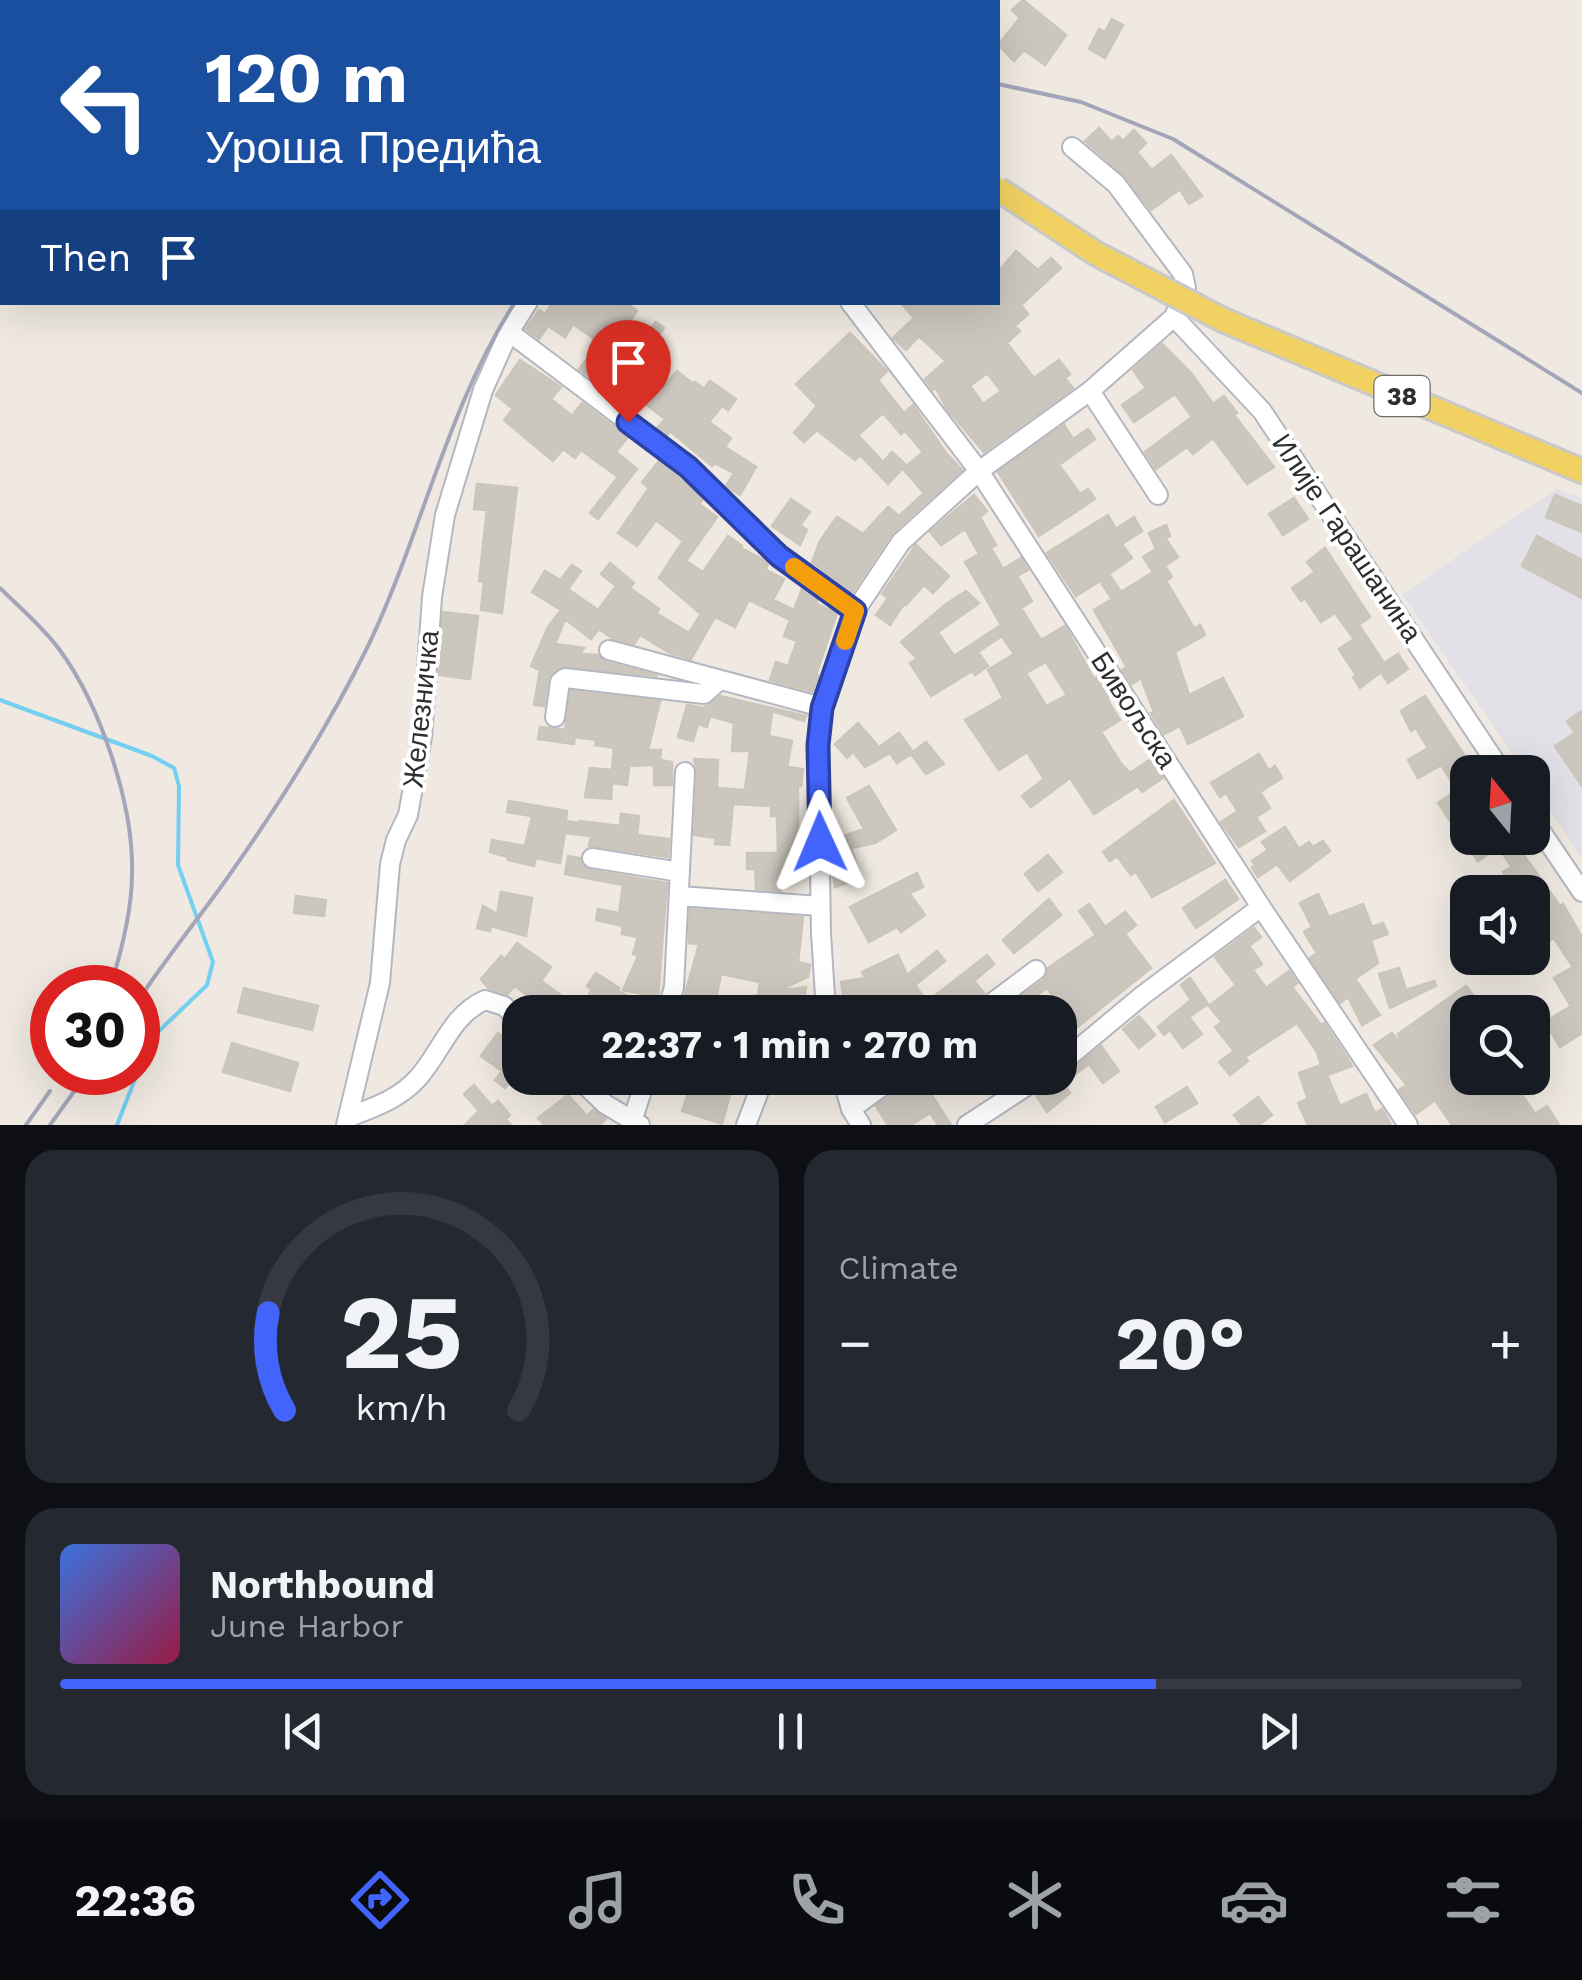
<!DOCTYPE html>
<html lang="en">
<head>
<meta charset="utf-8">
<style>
  body { margin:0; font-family:"Work Sans",sans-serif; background:#242831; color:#f1f3f6; height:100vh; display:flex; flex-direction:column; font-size:38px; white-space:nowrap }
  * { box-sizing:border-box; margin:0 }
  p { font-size:32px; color:#9ea1a6 }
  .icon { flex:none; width:55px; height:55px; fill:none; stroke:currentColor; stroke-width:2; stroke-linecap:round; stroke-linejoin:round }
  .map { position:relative; height:1125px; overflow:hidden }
  .side { display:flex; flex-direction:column; gap:25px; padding:25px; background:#0d0f14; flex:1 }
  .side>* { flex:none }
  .top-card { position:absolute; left:0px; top:0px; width:1000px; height:305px; box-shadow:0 10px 40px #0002; background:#1a4fa0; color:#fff; overflow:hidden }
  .needle { width:65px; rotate:342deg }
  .buttons { position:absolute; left:1450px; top:755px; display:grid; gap:20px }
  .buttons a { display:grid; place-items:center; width:100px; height:100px; border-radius:20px; background:#171b24; box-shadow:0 10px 40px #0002; font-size:50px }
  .speed { position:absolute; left:30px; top:965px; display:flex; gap:20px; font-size:50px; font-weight:700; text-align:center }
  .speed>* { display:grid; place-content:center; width:130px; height:130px; border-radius:50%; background:#171b24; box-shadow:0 10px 40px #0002; line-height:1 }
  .speed .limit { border:15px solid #d22; background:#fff; color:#111 }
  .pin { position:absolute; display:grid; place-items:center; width:85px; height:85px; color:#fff; margin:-102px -42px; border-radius:50% 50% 50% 0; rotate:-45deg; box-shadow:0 0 10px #0007 }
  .pin .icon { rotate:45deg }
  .me { position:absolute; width:110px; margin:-55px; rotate:359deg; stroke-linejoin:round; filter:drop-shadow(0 0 8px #0008) }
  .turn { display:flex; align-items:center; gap:35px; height:210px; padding:0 40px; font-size:45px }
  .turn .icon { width:130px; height:130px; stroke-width:2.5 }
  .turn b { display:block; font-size:70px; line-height:85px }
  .then { display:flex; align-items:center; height:95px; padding:0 40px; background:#0003; gap:20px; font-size:38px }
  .big { font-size:75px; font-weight:700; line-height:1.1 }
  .side .card { flex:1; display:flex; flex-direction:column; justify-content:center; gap:15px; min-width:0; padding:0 35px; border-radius:30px; background:#242831 }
  .side .dial { align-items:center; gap:0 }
  .dial svg { height:260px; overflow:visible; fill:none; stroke:#363941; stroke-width:7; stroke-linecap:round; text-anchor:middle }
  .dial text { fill:#f1f3f6; stroke:none }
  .song { display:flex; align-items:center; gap:30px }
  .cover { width:120px; height:120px; border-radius:15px; background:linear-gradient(135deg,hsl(220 70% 55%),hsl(340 70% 35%)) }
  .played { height:10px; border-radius:5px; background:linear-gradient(90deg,#4264fb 75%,#363941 75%) }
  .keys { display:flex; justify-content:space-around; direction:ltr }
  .heat { display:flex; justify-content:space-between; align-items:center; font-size:55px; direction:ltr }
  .side .tiles { flex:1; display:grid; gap:25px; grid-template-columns:1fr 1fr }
  .card:last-child { grid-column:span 2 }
  .trip { position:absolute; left:502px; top:995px; width:575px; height:100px; border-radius:30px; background:#171b24; box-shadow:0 10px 40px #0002; font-weight:700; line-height:100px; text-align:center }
  .dock { display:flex; height:160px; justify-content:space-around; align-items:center; background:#090b0e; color:#9ea1a6 }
  .dock .icon { width:70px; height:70px }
  .dock .selected { color:#4264fb }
  .dock b { font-size:45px; color:#f1f3f6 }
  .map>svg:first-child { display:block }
  .industrial { fill:#e3e1e8 }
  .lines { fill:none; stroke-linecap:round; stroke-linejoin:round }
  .stream { stroke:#75cff0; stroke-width:4 }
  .building { fill:#cbc7bf; stroke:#cbc5ba; stroke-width:2.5; fill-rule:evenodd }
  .minor-casing { stroke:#b4b7c1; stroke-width:22 }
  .major-casing { stroke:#c9c9c9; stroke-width:28 }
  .minor { stroke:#fff; stroke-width:18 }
  .major { stroke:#f2d163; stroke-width:22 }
  .rail { stroke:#a3a6b8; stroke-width:4 }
  .major-bridge-casing { stroke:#c9c9c9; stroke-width:28; stroke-linecap:butt }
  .major-bridge { stroke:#f2d163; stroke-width:22 }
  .route-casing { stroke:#2b41a3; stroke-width:25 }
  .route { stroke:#4264fb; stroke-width:18 }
  .slow { stroke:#f59e0b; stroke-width:18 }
  .labels { text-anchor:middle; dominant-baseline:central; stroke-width:8; stroke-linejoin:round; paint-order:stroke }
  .shield { fill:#fff; stroke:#6d6d6d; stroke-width:2.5 }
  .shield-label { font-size:25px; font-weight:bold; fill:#2e2e2e }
  .street-label { font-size:28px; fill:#2e2e2e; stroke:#fff }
</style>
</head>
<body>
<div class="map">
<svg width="1582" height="1125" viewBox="0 0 1582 1125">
  <rect width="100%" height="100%" fill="#efe9e1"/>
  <!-- industrial -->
  <path class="industrial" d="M1557 489 1582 498V859L1533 784 1532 772H1525L1402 594Z"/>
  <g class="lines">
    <!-- stream -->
    <path class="stream" d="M0 700 152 756 174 768 179 786 178 865 213 962 207 985 159 1031 138 1072
      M117 1125 137 1074"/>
  </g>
  <!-- building -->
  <path class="building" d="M1023 0 1066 35 1045 65 1024 50 1014 61 998 45 1020 18 1012 10Z
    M1112 19 1123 25 1105 58 1089 49 1099 29 1105 32Z
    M1099 128 1112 142 1118 136 1123 141 1134 130 1146 143 1137 152 1152 170 1171 155 1202 196 1189 204 1180 189 1151 210 1124 175 1085 141Z
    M1016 251 1038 270 1051 258 1061 268 1021 305 1028 314 1015 326 1020 331 1007 343 1034 378 1059 360 1070 374 1065 378 1073 388 984 452 947 409 936 388 933 390 925 379 946 361 919 336 906 350 893 338 914 318 900 302H998V272ZM987 373 1001 391 983 404 970 386Z
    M553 302H625L637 311 590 377 579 369 600 343 573 324 565 337 548 326 539 339 526 329 539 310 545 314Z
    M656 322 664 328 639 359 667 383 677 371 693 384 695 382 704 389 710 381 736 399 728 410 722 406 709 422 731 438 725 447 756 467 740 495 726 486 734 473 714 463 712 466 670 431 667 435 657 428 665 419 643 402 635 411 626 403 630 398 608 381Z
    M850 333 887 371 878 380 904 413 913 405 946 453 962 470 892 533 852 593 812 562 820 541 837 517 863 534 888 507 899 516 924 493 903 469 923 452 905 431 901 434 883 413 858 435 883 462 892 452 906 465 888 484 860 455 855 460 817 430 804 442 794 433 817 406 796 384Z
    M1162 344 1192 374 1213 404 1224 396 1237 413 1234 415 1274 467 1247 484 1213 438 1193 454 1187 447 1156 469 1145 452 1192 417 1175 394 1134 422 1122 405 1146 388 1133 370Z
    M520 360 561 387 551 399 572 416 582 403 628 437 616 452 637 469 598 519 590 513 618 477 581 450 575 458 563 449 553 461 504 420 513 409 496 395Z
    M1064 425 1073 439 1088 429 1095 439 1059 465 1080 494 1088 489 1095 499 1039 536 998 472Z
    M659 461 703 499 699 504 717 517 686 561 703 572 728 536 742 546 741 548 768 562 766 570 784 579 773 600 794 610 802 589 818 599 816 604 837 613 816 675 819 676 814 692 770 680 776 662 788 666 797 641 784 636 790 620 749 600 735 627 715 617 691 659 670 653 640 635 634 644 612 638 599 629 591 639 565 619 555 644 584 648 580 654 598 655 605 662 658 676 562 666 548 679 544 706 534 705 540 670 531 666 548 627 561 610 532 592 545 571 560 580 572 565 581 571 568 589 598 610 616 586 601 574 610 563 634 583 630 588 659 609 656 613 689 633 701 614 659 578 683 541 656 520 637 546 618 533 649 488 642 482Z
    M477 484 517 488 502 613 481 610 484 582 479 581 487 510 474 509Z
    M974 495 987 511 980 517 996 545 991 548 1003 569 1021 558 1028 570 1017 576 1032 601 1021 608 1041 640 1065 626 1094 679 1097 677 1109 697 1107 699 1120 720 1101 732 1122 765 1130 773 1151 759 1163 778 1142 792 1138 786 1094 814 1070 778 1031 807 1022 796 1044 779 1027 752 999 770 965 720 1003 698 988 670 1014 654 1002 636 978 652 988 666 975 675 972 671 931 696 910 663 917 658 901 642 946 604 966 591 979 603 938 632 954 656 972 644 975 648 972 644 1001 625 965 562 979 554 965 529 941 545 930 532ZM1046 662 1067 695 1046 706 1026 673Z
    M1555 495 1582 506V532L1546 517Z
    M1294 498 1308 519 1283 535 1269 514Z
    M791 499 810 512 800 525 807 530 800 545 772 526Z
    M1108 515 1116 529 1134 517 1142 531 1122 544 1132 558 1109 574 1121 592 1153 572 1143 557 1156 549 1149 533 1166 525 1170 536 1165 538 1178 557 1165 566 1172 577 1166 581 1194 628 1200 625 1205 635 1175 652 1189 695 1223 678 1243 716 1188 744 1180 726 1164 734 1151 713 1154 712 1141 678 1132 684 1122 670 1127 667 1094 610 1112 599 1100 581 1076 596 1047 553Z
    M1537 536 1582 560V598L1522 566Z
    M916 545 949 576 933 593 924 585 906 605 904 604 890 625 876 615 888 598 882 594Z
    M1325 548 1370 617 1359 625 1384 663 1398 654 1408 669 1388 683 1381 672 1360 688 1353 677 1356 675 1339 649 1354 639 1335 613 1321 622 1305 598 1301 601 1292 588 1315 572 1307 562Z
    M443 612 478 616 470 679 439 675Z
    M571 691 660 701 648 750H661L660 760 672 762V785H654V765L629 766 627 785 612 783 611 799 585 797 590 768 612 770 614 748 595 745 596 740 575 737 574 744 538 739 540 727 565 730Z
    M720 696 806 716 804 721 772 711 769 736 792 741 787 767 803 769 801 786 798 785V869H780L781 891 756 889 755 869H747V853H778L777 816H771V806L733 804 729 845 715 844 716 838 694 835 697 773 694 759 718 760 717 788 745 790 750 751H732L734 723 710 716 707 727 698 724 693 741 678 737 687 705 704 708Z
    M1425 696 1468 761V838H1484L1487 842 1491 838H1530L1518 847 1560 906 1563 904 1582 937V1033L1560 1047 1545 1022 1571 1006 1554 978 1573 967 1554 938 1532 950V924L1538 920 1532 912V892H1516L1503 872 1512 867 1498 847 1478 861 1438 803 1457 790 1441 765 1418 778 1408 760 1428 748 1416 728 1411 731 1401 711Z
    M1582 711V786L1555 746 1575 733 1567 721Z
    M858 723 879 747 899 733 913 752 926 742 944 764 926 774 911 754 897 763 890 753 865 767 853 752 847 758 835 744Z
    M1259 754 1269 771 1275 766 1282 778 1260 792 1270 808 1256 817 1265 831 1239 847 1221 822 1238 811 1226 793 1220 797 1211 783Z
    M869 786 896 830 875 843 851 848 861 878 835 887 832 869 837 868 832 840 864 829 847 798Z
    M1174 800 1215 863 1152 897 1136 872 1131 875 1117 856 1110 861 1103 852Z
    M509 801 567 811 566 821 579 823 580 821 620 826 621 814 639 816 637 835 669 839 668 857 589 846 591 836 565 833 560 863 536 858 534 866 508 860V857L490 852 492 840 525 846 532 816 507 812Z
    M1285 827 1299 849 1309 842 1313 847 1323 841 1330 851 1290 881 1277 864 1258 877 1252 868 1255 865 1252 861 1268 850 1262 842Z
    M1048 855 1062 872 1038 891 1025 874Z
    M568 856 580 858 583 867 590 870 667 883 658 997 623 990 638 956 633 954 638 937 622 934 623 926 596 920 598 909 619 913 623 885 565 874Z
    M917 873 923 887 909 893 925 915 901 932 897 927 869 942 850 907Z
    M1225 880 1238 899 1196 928 1183 908Z
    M501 892 532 898 526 936 491 926 490 931 477 928 483 906 497 914Z
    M1318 894 1329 917 1363 904 1372 927 1383 923 1388 934 1371 940 1378 963 1355 979 1380 1015 1362 1025 1348 997 1340 1003 1310 958 1317 953 1304 932 1312 927 1300 903Z
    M296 896 326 900 324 916 294 913Z
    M1049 899 1061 915 1014 953 1003 940Z
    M1089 904 1105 927 1125 912 1136 925 1125 934 1151 968 1065 1037 1060 1031 1063 1010 1047 988 1030 1000 1039 1012H1000L1044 980 1048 968 1096 935 1079 911Z
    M690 909 803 917 798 962 810 965 808 977 777 991 806 987 802 1008 749 997 758 995 760 982 721 974 714 1009 683 1002 699 944 689 943Z
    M1254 928 1261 937 1249 946 1262 964 1253 970 1266 988 1289 971 1297 983 1292 987 1321 1025 1324 1023 1350 1062 1352 1066 1327 1075 1340 1106 1366 1094 1375 1113 1382 1109 1391 1125H1308L1298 1103 1308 1099 1299 1073 1321 1065 1317 1052 1297 1023 1245 1057 1248 1061 1230 1075 1219 1062 1234 1051 1215 1027 1222 1022 1209 1006 1236 985 1215 957Z
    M517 943 551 967 541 981 580 1009 592 990 587 986 596 973 619 988 618 991 655 1009V1012H529L536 1002 515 986 507 994 488 988 481 979 501 956 505 959Z
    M937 951 945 961 915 985 927 1002 987 955 994 964 974 981 984 993 971 1004 967 999 950 1012H870L860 996 844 999 841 982 865 978 862 972 898 955 907 975Z
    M1399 968 1406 990 1434 981 1436 986 1390 1008 1379 974Z
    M1190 978 1208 1004 1189 1017 1202 1034 1183 1048 1170 1030 1164 1035 1158 1027 1191 1000 1181 985Z
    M1466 986 1473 995 1468 999V1078H1487L1496 1091 1515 1078H1532V1048L1549 1067 1518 1089 1535 1114 1547 1106 1559 1125H1452L1435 1100 1416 1114 1399 1090 1407 1085 1374 1045 1392 1033 1403 1048 1398 1034Z
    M244 988 318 1006 312 1030 238 1012Z
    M1139 1016 1155 1035 1139 1048 1123 1029Z
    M498 1033 520 1049V1068L505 1088 495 1080 502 1071 481 1056Z
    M232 1043 298 1063 290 1091 223 1072Z
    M1101 1046 1119 1071 1103 1083 1089 1064 1063 1083 1070 1093 1047 1112 1036 1095 1050 1084 1051 1078 1067 1074Z
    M658 1078H728L725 1085 732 1087 722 1124 682 1111 690 1088 670 1081 668 1089 657 1086Z
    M935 1078H957L931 1094 951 1125H938L930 1113 911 1125H888L876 1106 901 1089 906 1097Z
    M474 1085 492 1106 498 1101 510 1115 506 1119 511 1125H465L479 1111 464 1094Z
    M1187 1087 1197 1103 1165 1122 1156 1107Z
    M568 1095 587 1116 593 1110 606 1119 600 1125H545L538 1118Z
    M1258 1097 1272 1115 1259 1125H1242L1234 1115Z"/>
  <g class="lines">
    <!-- minor casing -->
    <g class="minor-casing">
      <path id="minor" d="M856 0 858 2
        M967 2 971 0
        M850 302 979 471 1261 907 1408 1125
        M1174 317 1262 411 1502 772
        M509 332 688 467 779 555 855 611
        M1090 391 1158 495
        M609 650 822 707
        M555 717 560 682 565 678 704 694 720 680
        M1532 818 1582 892
        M592 858 680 872
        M679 896 820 906
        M667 1012 674 987 685 772
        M826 1012 821 933 818 745 822 707 855 611 901 542 979 471 1090 391 1174 317 1186 288 1183 274 1116 184 1072 147
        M980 1012 1036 970
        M1060 1064 1143 995 1261 907
        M578 1078 605 1104 640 1125
        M842 1078 851 1109 861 1125
        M851 1109 894 1078
        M349 1117C375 1107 399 1099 418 1078 442 1051 451 1015 485 1000L504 1006 520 1021
        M632 1122 646 1078
        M346 1125 380 983 390 864 396 840 408 815 422 737 432 597 445 515 483 390 509 332 528 302
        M746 1125 764 1078
        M967 1125 1039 1078"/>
    </g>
    <!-- major casing -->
    <g class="major-casing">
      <path id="major" d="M754 0 757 2
        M1223 320 1582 471"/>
    </g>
    <!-- minor -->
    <use href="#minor" class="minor"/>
    <!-- major -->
    <use href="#major" class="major"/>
    <!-- rail -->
    <path class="rail" d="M998 84 1081 102 1173 139 1582 393
      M0 588C19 607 43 627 59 649 100 704 134 805 132 874 132 910 121 953 110 988
      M138 1001C164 961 195 923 223 884 277 808 328 728 369 644 423 530 446 410 515 302
      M26 1125 50 1091
      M50 1125 88 1072"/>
    <!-- major-bridge casing -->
    <g class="major-bridge-casing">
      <path id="major-bridge" d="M998 189 1095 253 1223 320"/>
    </g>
    <!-- major-bridge -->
    <use href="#major-bridge" class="major-bridge"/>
  </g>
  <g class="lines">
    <!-- route casing -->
    <g class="route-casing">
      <path id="route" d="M628 422 688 467 779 556 855 611 822 708 818 745 820 842"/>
    </g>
    <!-- route -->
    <use href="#route" class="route"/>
    <!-- slow -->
    <path class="slow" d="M794 567 855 611 845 641"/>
  </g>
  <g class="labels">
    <!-- shield labels -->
    <rect class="shield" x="1374.5" y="376" width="55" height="40" rx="8"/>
    <g class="shield-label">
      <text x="1402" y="396">38</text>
    </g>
    <!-- street labels -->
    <g class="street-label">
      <text transform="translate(1347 538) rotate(56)">Илије Гарашанина</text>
      <text transform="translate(421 709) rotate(-84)">Железничка</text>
      <text transform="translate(1134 710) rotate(57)">Бивољска</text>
    </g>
  </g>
</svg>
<div class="buttons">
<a><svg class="needle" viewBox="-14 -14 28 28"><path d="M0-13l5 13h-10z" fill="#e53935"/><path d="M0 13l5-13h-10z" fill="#9ea1a6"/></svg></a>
<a><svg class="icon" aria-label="sound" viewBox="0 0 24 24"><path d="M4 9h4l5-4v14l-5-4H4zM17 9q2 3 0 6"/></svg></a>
<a><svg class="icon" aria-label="search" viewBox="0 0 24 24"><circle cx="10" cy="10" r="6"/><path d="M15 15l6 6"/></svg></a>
</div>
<div class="speed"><div class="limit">30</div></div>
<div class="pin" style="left:628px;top:422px;background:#d93025"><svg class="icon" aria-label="arrive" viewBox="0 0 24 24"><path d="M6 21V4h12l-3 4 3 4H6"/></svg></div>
<svg class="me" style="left:820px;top:842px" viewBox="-20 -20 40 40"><path d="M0-17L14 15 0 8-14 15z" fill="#4264fb" stroke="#fff" stroke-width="4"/></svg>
<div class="trip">22:37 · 1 min · 270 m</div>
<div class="top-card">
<div class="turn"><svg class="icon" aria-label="left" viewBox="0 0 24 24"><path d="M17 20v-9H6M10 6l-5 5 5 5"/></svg><div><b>120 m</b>Уроша Предића</div></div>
<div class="then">Then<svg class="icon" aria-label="arrive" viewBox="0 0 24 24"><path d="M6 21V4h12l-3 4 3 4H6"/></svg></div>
</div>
</div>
<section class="side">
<div class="tiles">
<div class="card dial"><svg viewBox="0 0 100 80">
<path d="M14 69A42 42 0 1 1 86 69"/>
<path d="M14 69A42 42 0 0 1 9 39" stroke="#4264fb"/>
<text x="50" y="56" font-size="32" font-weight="700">25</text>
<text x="50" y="72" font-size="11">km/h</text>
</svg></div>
<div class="card"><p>Climate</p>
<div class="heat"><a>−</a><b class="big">20°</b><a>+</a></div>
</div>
<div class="card">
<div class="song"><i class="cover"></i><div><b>Northbound</b><p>June Harbor</p></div></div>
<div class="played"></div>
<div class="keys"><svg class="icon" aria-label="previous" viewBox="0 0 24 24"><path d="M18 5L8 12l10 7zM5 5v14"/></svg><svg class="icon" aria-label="pause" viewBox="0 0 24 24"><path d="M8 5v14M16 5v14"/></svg><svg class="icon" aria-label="next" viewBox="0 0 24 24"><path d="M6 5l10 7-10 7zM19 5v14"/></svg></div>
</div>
</div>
</section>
<nav class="dock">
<b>22:36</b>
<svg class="icon selected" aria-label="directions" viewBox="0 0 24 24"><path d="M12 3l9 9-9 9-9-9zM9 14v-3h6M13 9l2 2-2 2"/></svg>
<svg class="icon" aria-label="music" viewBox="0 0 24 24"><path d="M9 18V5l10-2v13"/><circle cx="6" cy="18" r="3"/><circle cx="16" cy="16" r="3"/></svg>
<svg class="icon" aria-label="phone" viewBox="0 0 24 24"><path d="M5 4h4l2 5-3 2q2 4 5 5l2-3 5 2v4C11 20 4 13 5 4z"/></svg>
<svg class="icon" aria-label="climate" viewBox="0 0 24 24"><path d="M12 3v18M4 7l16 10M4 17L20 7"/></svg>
<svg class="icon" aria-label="car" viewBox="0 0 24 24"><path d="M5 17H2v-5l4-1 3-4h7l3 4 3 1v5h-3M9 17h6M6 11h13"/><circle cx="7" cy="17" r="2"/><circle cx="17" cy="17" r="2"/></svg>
<svg class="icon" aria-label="filters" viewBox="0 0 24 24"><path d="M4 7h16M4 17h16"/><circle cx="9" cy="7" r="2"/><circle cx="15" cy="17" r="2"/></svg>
</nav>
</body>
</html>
